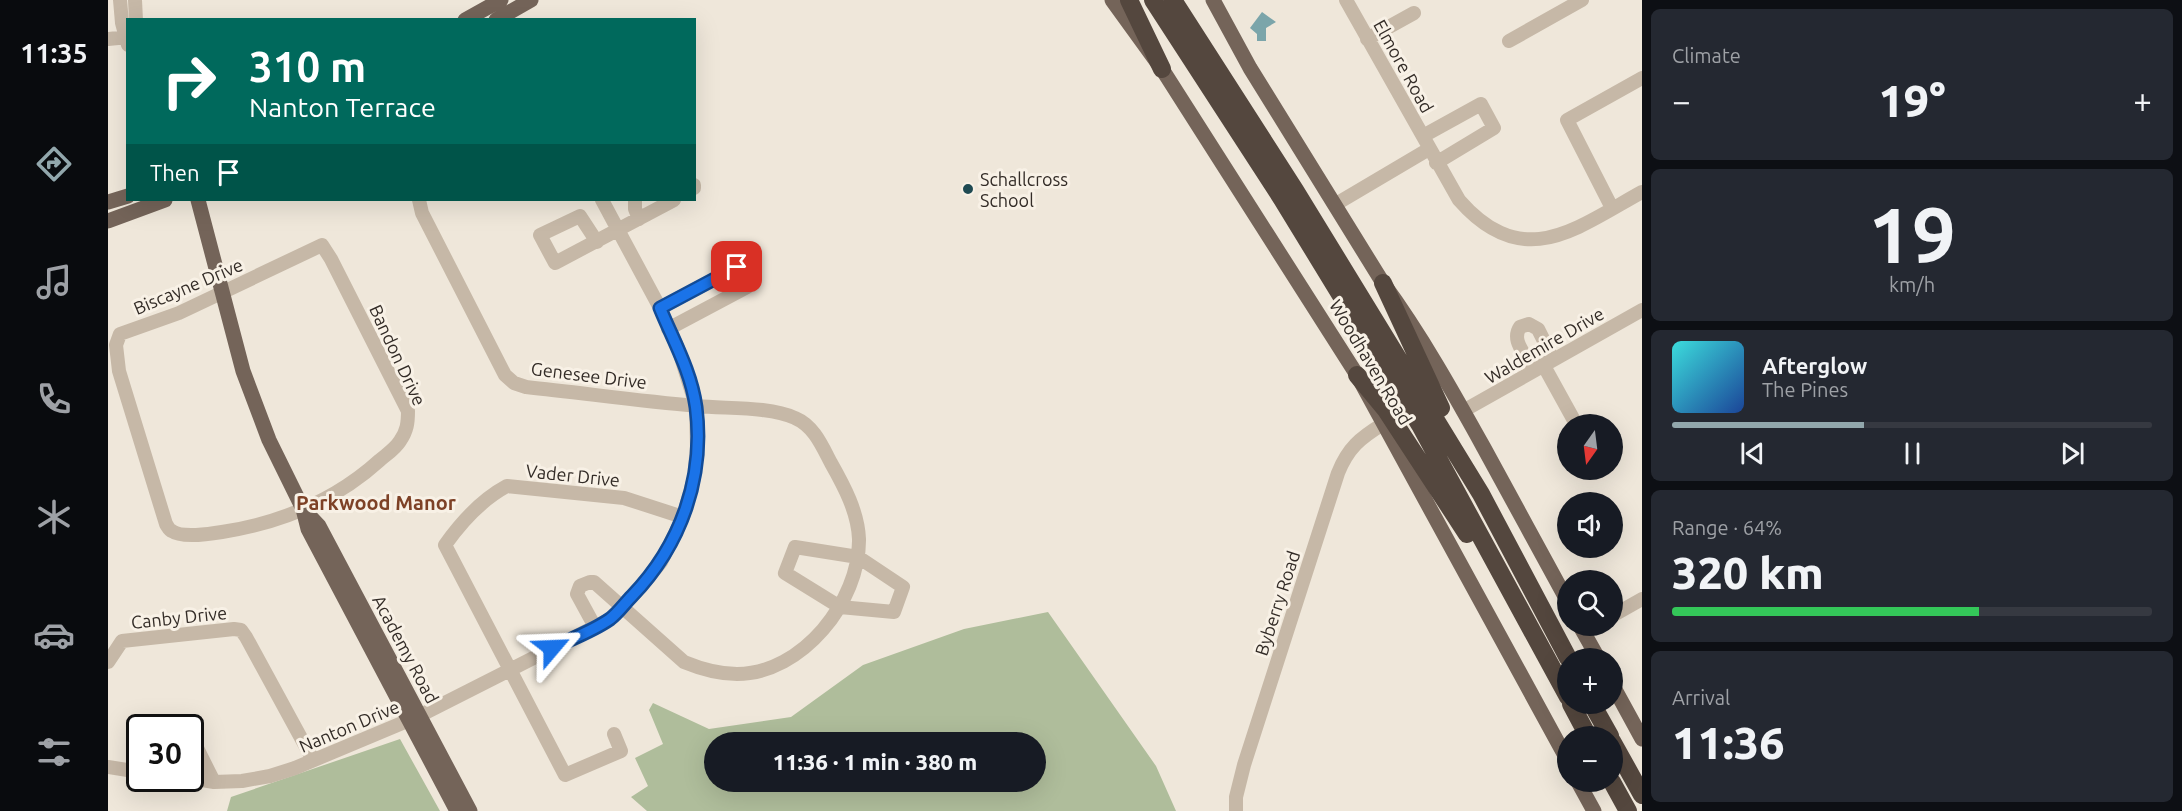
<!DOCTYPE html>
<html lang="en">
<head>
<meta charset="utf-8">
<style>
  body { margin:0; font-family:Ubuntu,sans-serif; background:#242831; color:#f1f3f6; height:100vh; display:flex; flex-direction:column; font-size:22px; white-space:nowrap }
  * { box-sizing:border-box; margin:0 }
  p { font-size:20px; color:#9ea1a6 }
  .icon { flex:none; width:33px; height:33px; fill:none; stroke:currentColor; stroke-width:2; stroke-linecap:round; stroke-linejoin:round }
  .map { position:relative; flex:1; overflow:hidden }
  .details { display:flex; flex-direction:column; gap:9px; padding:9px; background:#0d0f14; width:540px }
  .details>* { flex:none }
  .banner { position:absolute; left:18px; top:18px; width:570px; height:183px; border-radius:0px; box-shadow:0 6px 24px #0002; background:#00695c; color:#fff; overflow:hidden }
  .needle { width:39px; rotate:194deg }
  .fabs { position:absolute; left:1449px; top:414px; display:grid; gap:12px }
  .fabs a { display:grid; place-items:center; width:66px; height:66px; border-radius:50%; background:#171b24; box-shadow:0 6px 24px #0002; font-size:30px }
  .speed { position:absolute; left:18px; top:714px; display:flex; gap:12px; font-size:30px; font-weight:700; text-align:center }
  .speed>* { display:grid; place-content:center; width:78px; height:78px; border-radius:50%; background:#171b24; box-shadow:0 6px 24px #0002; line-height:1 }
  .speed .limit { border:3px solid #111; border-radius:9px; background:#fff; color:#111 }
  .pin { position:absolute; display:grid; place-items:center; width:51px; height:51px; color:#fff; margin:-26px; border-radius:12px; box-shadow:0 3px 9px #0006 }
  .me { position:absolute; width:66px; margin:-33px; rotate:64deg; stroke-linejoin:round; filter:drop-shadow(0 0 4px #0008) }
  .turn { display:flex; align-items:center; gap:21px; height:126px; padding:0 24px; font-size:27px }
  .turn .icon { width:78px; height:78px; stroke-width:2.5 }
  .turn b { display:block; font-size:42px; line-height:51px }
  .then { display:flex; align-items:center; height:57px; padding:0 24px; background:#0003; gap:12px; font-size:22px }
  .big { font-size:45px; font-weight:800; line-height:1.1 }
  .details .widget { flex:1; display:flex; flex-direction:column; justify-content:center; gap:9px; min-width:0; padding:0 21px; border-radius:9px; background:#242831 }
  .details .dial { align-items:center; gap:0 }
  .dial b { font-size:78px; line-height:1 }
  .song { display:flex; align-items:center; gap:18px }
  .cover { width:72px; height:72px; border-radius:9px; background:linear-gradient(135deg,hsl(180 70% 55%),hsl(220 70% 35%)) }
  .played { height:6px; border-radius:3px; background:linear-gradient(90deg,#92a7ac 40%,#363941 40%) }
  .keys { display:flex; justify-content:space-around; direction:ltr }
  .heat { display:flex; justify-content:space-between; align-items:center; font-size:33px; direction:ltr }
  .charge { height:9px; border-radius:4px; background:linear-gradient(90deg,#34c759 64%,#363941 0) }
  .trip { position:absolute; left:596px; top:732px; width:342px; height:60px; border-radius:30px; background:#171b24; box-shadow:0 6px 24px #0002; font-weight:800; line-height:60px; text-align:center }
  main { display:flex; flex:1; min-height:0 }
  .tabs { display:flex; flex-direction:column; width:108px; justify-content:space-around; align-items:center; background:#090b0e; color:#9ea1a6 }
  .tabs .icon { width:42px; height:42px }
  .tabs .selected { color:#92a7ac }
  .tabs b { font-size:27px; color:#f1f3f6 }
  .map>svg:first-child { display:block }
  .green { fill:#afbd9b; fill-rule:evenodd }
  .water { fill:#7ba5aa }
  .lines { fill:none; stroke-linecap:round; stroke-linejoin:round }
  .minor { stroke:#c6b8a7; stroke-width:14 }
  .major { stroke:#746459; stroke-width:15 }
  .highway { stroke:#54473e; stroke-width:18 }
  .route-casing { stroke:#114b97; stroke-width:15 }
  .route { stroke:#1a73e8; stroke-width:10 }
  .poi-dot { fill:#1f4a52; stroke:#f8f1e6; stroke-width:2 }
  .labels { text-anchor:middle; dominant-baseline:central; stroke-width:6; stroke-linejoin:round; paint-order:stroke }
  .street-label { font-size:18px; fill:#332c27; stroke:#f8f1e6 }
  .poi-label { font-size:18px; fill:#332c27; stroke:#f8f1e6; text-anchor:start }
  .neighbourhood-label { font-size:20px; font-weight:bold; fill:#7d4126; stroke:#f8f1e6 }
</style>
</head>
<body>
<main>
<nav class="tabs">
<b>11:35</b>
<svg class="icon selected" aria-label="directions" viewBox="0 0 24 24"><path d="M12 3l9 9-9 9-9-9zM9 14v-3h6M13 9l2 2-2 2"/></svg>
<svg class="icon" aria-label="music" viewBox="0 0 24 24"><path d="M9 18V5l10-2v13"/><circle cx="6" cy="18" r="3"/><circle cx="16" cy="16" r="3"/></svg>
<svg class="icon" aria-label="phone" viewBox="0 0 24 24"><path d="M5 4h4l2 5-3 2q2 4 5 5l2-3 5 2v4C11 20 4 13 5 4z"/></svg>
<svg class="icon" aria-label="climate" viewBox="0 0 24 24"><path d="M12 3v18M4 7l16 10M4 17L20 7"/></svg>
<svg class="icon" aria-label="car" viewBox="0 0 24 24"><path d="M5 17H2v-5l4-1 3-4h7l3 4 3 1v5h-3M9 17h6M6 11h13"/><circle cx="7" cy="17" r="2"/><circle cx="17" cy="17" r="2"/></svg>
<svg class="icon" aria-label="filters" viewBox="0 0 24 24"><path d="M4 7h16M4 17h16"/><circle cx="9" cy="7" r="2"/><circle cx="15" cy="17" r="2"/></svg>
</nav>
<div class="map">
<svg width="1534" height="811" viewBox="0 0 1534 811">
  <rect width="100%" height="100%" fill="#efe7da"/>
  <!-- green -->
  <path class="green" d="M940 612 1048 766 1068 811H539L523 797 540 786 527 758 555 744 541 710 545 703 601 729 683 717 755 665 856 629ZM606 742H927V782H606Z
    M292 739 332 811H119L123 797Z"/>
  <!-- water -->
  <path class="water" d="M1154 12 1168 22 1158 28V41H1149V34L1142 28Z"/>
  <g class="lines">
    <!-- minor -->
    <path class="minor" d="M12 0 14 23 20 45
      M27 0 28 20
      M1238 0 1351 200C1415 273 1467 229 1534 192
      M0 39 20 37
      M1259 39 1306 13
      M1401 41 1474 0
      M1315 136 1373 104 1386 128 1328 163
      M586 185V188
      M311 200 314 213 397 375 406 383 418 387C475 393 532 401 589 406 618 409 661 406 687 418 706 426 714 446 723 463 736 486 750 512 751 539 752 601 694 674 629 674 610 674 593 669 576 662L486 582H482L472 586 469 594 487 627
      M527 200V209L531 219
      M1228 204 1321 149
      M1504 208 1459 120 1534 78
      M489 242 472 216 432 235 447 263C487 242 527 221 566 200
      M214 245 223 259 300 411C300 423 299 431 292 441 287 449 279 454 272 460 228 500 172 523 114 532 102 534 73 538 64 531 61 530 60 527 58 524L11 371 8 345 12 334 71 313Z
      M552 308 629 267 639 287 560 329
      M1421 324 1430 329 1441 351 1436 366 1420 361C1414 350 1404 339 1412 327Z
      M1436 366 1468 424
      M1355 411 1534 310
      M687 547 750 557 795 587 786 612 732 607 677 573Z
      M1504 616 1534 599
      M1477 633 1489 626
      M0 662 14 641 126 629 133 630 138 637 205 760
      M82 734 106 782
      M506 734 513 751 457 775 337 545C354 521 373 500 399 486L516 498 575 517
      M0 767 32 772
      M82 778 106 782 134 781 162 776 187 768 311 716 502 619 533 587 553 562 575 517 586 478 589 447 588 406 570 348 552 308 494 200
      M1128 811V797L1136 765 1230 473C1240 448 1252 438 1275 424"/>
    <!-- major -->
    <path class="major" d="M1004 0 1054 69 1249 375 1460 761
      M1105 0 1142 68 1275 283C1313 335 1345 392 1376 448 1404 499 1432 551 1460 602
      M357 20 393 0
      M388 20 423 0
      M90 200 135 371 161 440 195 509 200 529 349 811
      M0 202 20 196
      M0 221 57 200
      M196 510 211 526 362 811
      M1472 626 1490 658
      M1504 684 1534 739
      M1470 782 1486 811"/>
    <!-- highway -->
    <path class="highway" d="M1021 0 1054 69
      M1045 0 1174 199 1312 425 1460 697
      M1065 0 1187 190 1373 494 1460 658
      M1275 283 1333 408
      M1249 375 1278 410 1359 534
      M1463 704 1480 736
      M1484 704 1502 736
      M1504 741 1534 795
      M1504 782 1520 811"/>
  </g>
  <g class="lines">
    <!-- route casing -->
    <g class="route-casing">
      <path id="route" d="M444 648C463 639 485 631 502 619 510 613 517 603 524 596 573 545 597 477 588 407 583 371 565 340 552 308L629 267"/>
    </g>
    <!-- route -->
    <use href="#route" class="route"/>
  </g>
  <!-- markers -->
  <circle class="poi-dot" cx="860" cy="189" r="6"/>
  <g class="labels">
    <!-- street labels -->
    <g class="street-label">
      <text transform="translate(1296 66) rotate(61)">Elmore Road</text>
      <text transform="translate(80 286) rotate(-23)">Biscayne Drive</text>
      <text transform="translate(1436 345) rotate(-30)">Waldemire Drive</text>
      <text transform="translate(290 355) rotate(65)">Bandon Drive</text>
      <text transform="translate(1263 362) rotate(59)">Woodhaven Road</text>
      <text transform="translate(481 375) rotate(7)">Genesee Drive</text>
      <text transform="translate(465 475) rotate(6)">Vader Drive</text>
      <text transform="translate(1169 603) rotate(-72)">Byberry Road</text>
      <text transform="translate(71 617) rotate(-6)">Canby Drive</text>
      <text transform="translate(298 649) rotate(62)">Academy Road</text>
      <text transform="translate(241 726) rotate(-23)">Nanton Drive</text>
    </g>
    <!-- poi labels -->
    <g class="poi-label">
      <text x="872" y="179">Schallcross<tspan x="872" dy="21">School</tspan></text>
    </g>
    <!-- neighbourhood labels -->
    <g class="neighbourhood-label">
      <text x="268" y="502">Parkwood Manor</text>
    </g>
  </g>
</svg>
<div class="fabs">
<a><svg class="needle" viewBox="-14 -14 28 28"><path d="M0-13l5 13h-10z" fill="#e53935"/><path d="M0 13l5-13h-10z" fill="#9ea1a6"/></svg></a>
<a><svg class="icon" aria-label="sound" viewBox="0 0 24 24"><path d="M4 9h4l5-4v14l-5-4H4zM17 9q2 3 0 6"/></svg></a>
<a><svg class="icon" aria-label="search" viewBox="0 0 24 24"><circle cx="10" cy="10" r="6"/><path d="M15 15l6 6"/></svg></a>
<a>+</a>
<a>−</a>
</div>
<div class="speed"><div class="limit">30</div></div>
<div class="pin" style="left:629px;top:267px;background:#d93025"><svg class="icon" aria-label="arrive" viewBox="0 0 24 24"><path d="M6 21V4h12l-3 4 3 4H6"/></svg></div>
<svg class="me" style="left:444px;top:648px" viewBox="-20 -20 40 40"><path d="M0-17L14 15 0 8-14 15z" fill="#1a73e8" stroke="#fff" stroke-width="4"/></svg>
<div class="trip">11:36 · 1 min · 380 m</div>
<div class="banner">
<div class="turn"><svg class="icon" aria-label="right" viewBox="0 0 24 24"><path d="M7 20v-9h11M14 6l5 5-5 5"/></svg><div><b>310 m</b>Nanton Terrace</div></div>
<div class="then">Then<svg class="icon" aria-label="arrive" viewBox="0 0 24 24"><path d="M6 21V4h12l-3 4 3 4H6"/></svg></div>
</div>
</div>
<section class="details">
<div class="widget"><p>Climate</p>
<div class="heat"><a>−</a><b class="big">19°</b><a>+</a></div>
</div>
<div class="widget dial"><b>19</b><p>km/h</p></div>
<div class="widget">
<div class="song"><i class="cover"></i><div><b>Afterglow</b><p>The Pines</p></div></div>
<div class="played"></div>
<div class="keys"><svg class="icon" aria-label="previous" viewBox="0 0 24 24"><path d="M18 5L8 12l10 7zM5 5v14"/></svg><svg class="icon" aria-label="pause" viewBox="0 0 24 24"><path d="M8 5v14M16 5v14"/></svg><svg class="icon" aria-label="next" viewBox="0 0 24 24"><path d="M6 5l10 7-10 7zM19 5v14"/></svg></div>
</div>
<div class="widget"><p>Range · 64%</p><b class="big">320 km</b><div class="charge"></div></div>
<div class="widget"><p>Arrival</p><b class="big">11:36</b></div>
</section>
</main>
</body>
</html>
